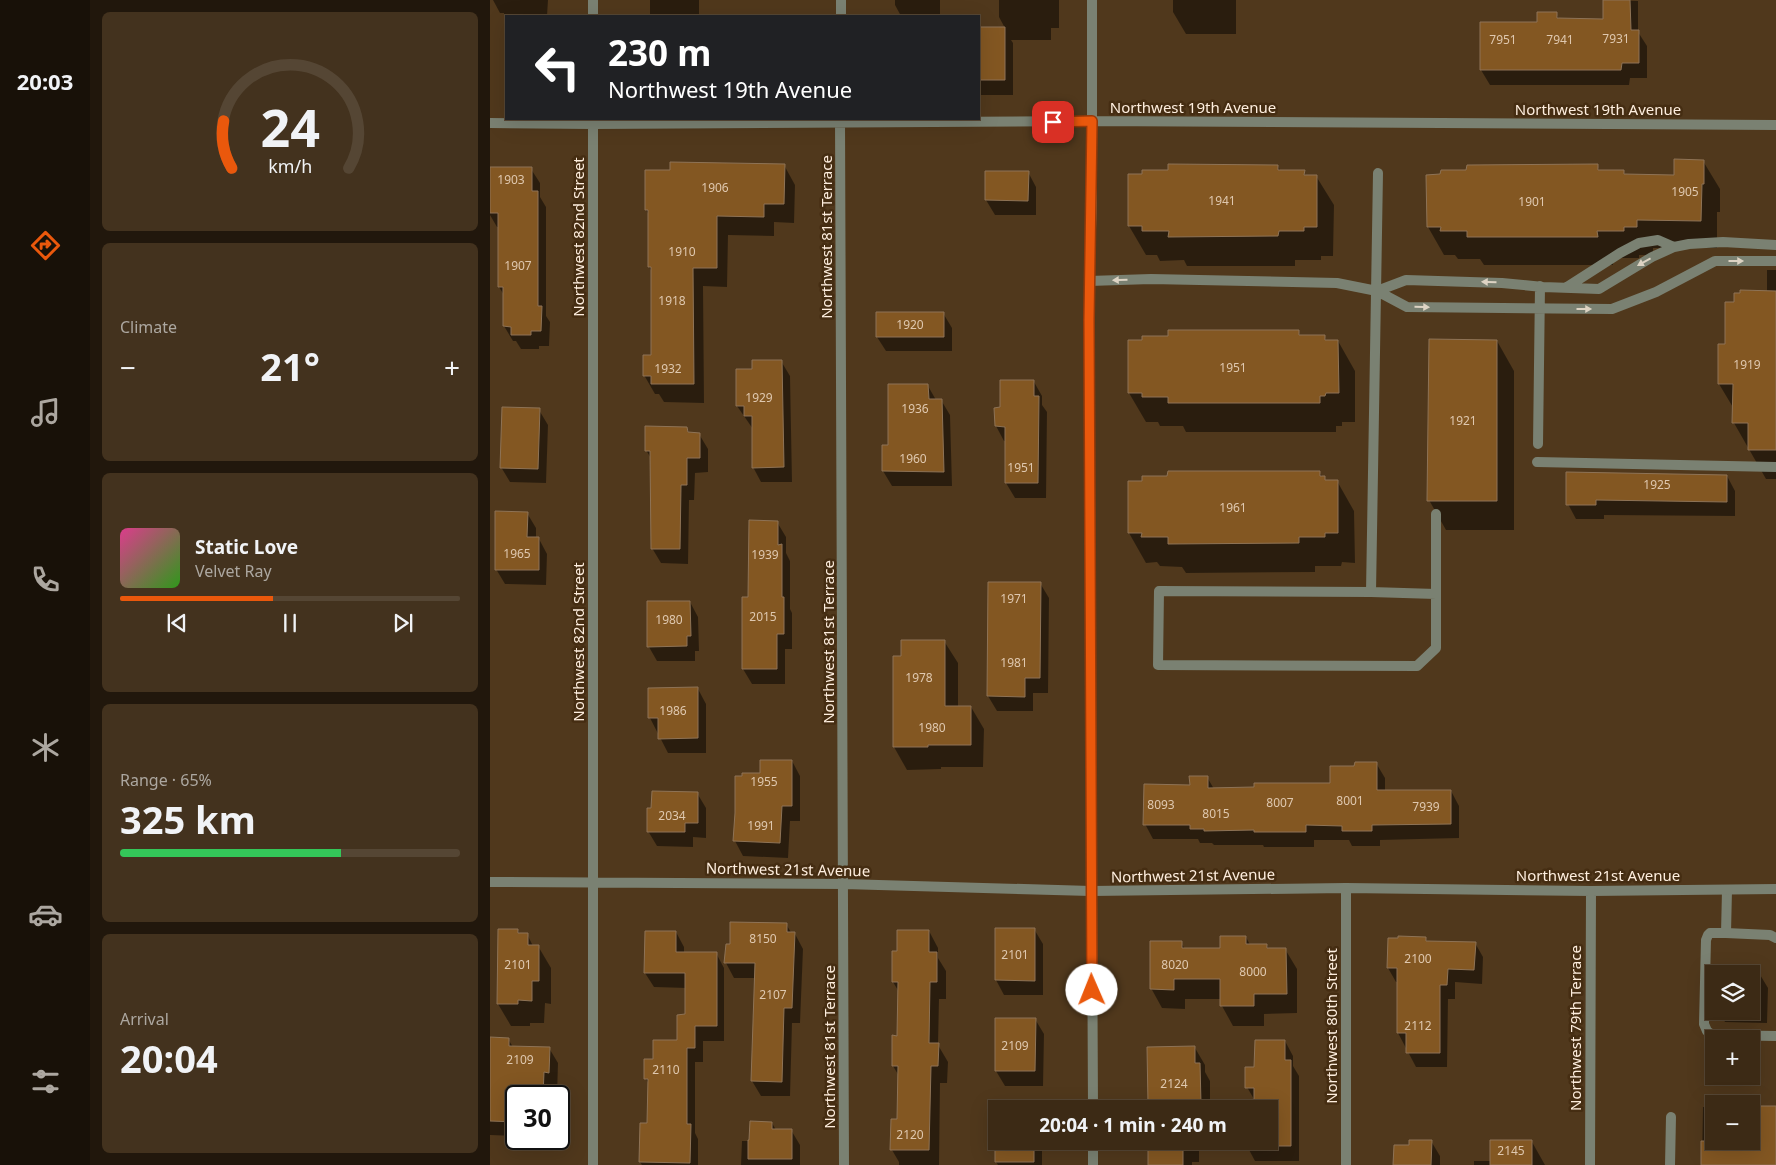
<!DOCTYPE html>
<html lang="en">
<head>
<meta charset="utf-8">
<style>
  body { margin:0; font-family:"Noto Sans",sans-serif; background:#43321e; color:#f1f3f6; height:100vh; display:flex; flex-direction:column; font-size:19px; white-space:nowrap }
  * { box-sizing:border-box; margin:0 }
  p { font-size:16px; color:#aca7a0 }
  .icon { flex:none; width:28px; height:28px; fill:none; stroke:currentColor; stroke-width:2; stroke-linecap:round; stroke-linejoin:round }
  .map { position:relative; flex:1; overflow:hidden }
  .side { display:flex; flex-direction:column; gap:12px; padding:12px; background:#21170c; width:400px }
  .side>* { flex:none }
  .banner { position:absolute; left:15px; top:15px; width:475px; height:105px; border-radius:0px; box-shadow:0 5px 20px #0002,0 0 0 1px #554634; background:#202124; color:#fff; overflow:hidden }
  .fabs { position:absolute; left:1215px; top:965px; display:grid; gap:10px }
  .fabs a { display:grid; place-items:center; width:55px; height:55px; border-radius:0px; background:#3c2a15; box-shadow:0 5px 20px #0002,0 0 0 1px #554634; font-size:25px }
  .speed { position:absolute; left:15px; top:1085px; display:flex; gap:10px; font-size:25px; font-weight:700; text-align:center }
  .speed>* { display:grid; place-content:center; width:65px; height:65px; border-radius:50%; background:#3c2a15; box-shadow:0 5px 20px #0002,0 0 0 1px #554634; line-height:1 }
  .speed .limit { border:2px solid #111; border-radius:8px; background:#fff; color:#111 }
  .pin { position:absolute; display:grid; place-items:center; width:42px; height:42px; color:#fff; margin:-21px; border-radius:10px; box-shadow:0 2px 8px #0006 }
  .me { position:absolute; width:55px; margin:-28px; rotate:359deg; stroke-linejoin:round; filter:drop-shadow(0 0 4px #0008) }
  .turn { display:flex; align-items:center; gap:18px; height:105px; padding:0 20px; font-size:22px }
  .turn .icon { width:65px; height:65px; stroke-width:2.5 }
  .turn b { display:block; font-size:35px; line-height:42px }
  .big { font-size:38px; font-weight:700; line-height:1.1 }
  .side .tile { flex:1; display:flex; flex-direction:column; justify-content:center; gap:8px; min-width:0; padding:0 18px; border-radius:8px; background:#43321e }
  .side .dial { align-items:center; gap:0 }
  .dial svg { height:130px; overflow:visible; fill:none; stroke:#554634; stroke-width:7; stroke-linecap:round; text-anchor:middle }
  .dial text { fill:#f1f3f6; stroke:none }
  .song { display:flex; align-items:center; gap:15px }
  .cover { width:60px; height:60px; border-radius:8px; background:linear-gradient(135deg,hsl(330 70% 55%),hsl(110 70% 35%)) }
  .played { height:5px; border-radius:2px; background:linear-gradient(90deg,#ea580c 45%,#554634 45%) }
  .keys { display:flex; justify-content:space-around; direction:ltr }
  .heat { display:flex; justify-content:space-between; align-items:center; font-size:28px; direction:ltr }
  .charge { height:8px; border-radius:4px; background:linear-gradient(90deg,#34c759 65%,#554634 0) }
  .trip { position:absolute; left:498px; top:1100px; width:290px; height:50px; border-radius:0px; background:#3c2a15; box-shadow:0 5px 20px #0002,0 0 0 1px #554634; font-weight:700; line-height:50px; text-align:center }
  main { display:flex; flex:1; min-height:0 }
  .tab-bar { display:flex; flex-direction:column; width:90px; justify-content:space-around; align-items:center; background:#181108; color:#aca7a0 }
  .tab-bar .icon { width:35px; height:35px }
  .tab-bar .selected { color:#ea580c }
  .tab-bar b { font-size:22px; color:#f1f3f6 }
  .map>svg:first-child { display:block }
  .shadow { fill:#0007 }
  .building { fill:#835722; stroke:#8e7356 }
  .lines { fill:none; stroke-linecap:round; stroke-linejoin:round }
  .service { stroke:#7a8172; stroke-width:10 }
  .minor { stroke:#7a8172; stroke-width:10 }
  .oneway { fill:#ddd3c3 }
  .route-casing { stroke:#983908; stroke-width:12 }
  .route { stroke:#ea580c; stroke-width:9 }
  .labels { text-anchor:middle; dominant-baseline:central; stroke-width:5; stroke-linejoin:round; paint-order:stroke }
  .number-label { font-size:12px; fill:#dfc8af }
  .street-label { font-size:15px; fill:#feeede; stroke:#452d12 }
</style>
</head>
<body>
<main>
<nav class="tab-bar">
<b>20:03</b>
<svg class="icon selected" aria-label="directions" viewBox="0 0 24 24"><path d="M12 3l9 9-9 9-9-9zM9 14v-3h6M13 9l2 2-2 2"/></svg>
<svg class="icon" aria-label="music" viewBox="0 0 24 24"><path d="M9 18V5l10-2v13"/><circle cx="6" cy="18" r="3"/><circle cx="16" cy="16" r="3"/></svg>
<svg class="icon" aria-label="phone" viewBox="0 0 24 24"><path d="M5 4h4l2 5-3 2q2 4 5 5l2-3 5 2v4C11 20 4 13 5 4z"/></svg>
<svg class="icon" aria-label="climate" viewBox="0 0 24 24"><path d="M12 3v18M4 7l16 10M4 17L20 7"/></svg>
<svg class="icon" aria-label="car" viewBox="0 0 24 24"><path d="M5 17H2v-5l4-1 3-4h7l3 4 3 1v5h-3M9 17h6M6 11h13"/><circle cx="7" cy="17" r="2"/><circle cx="17" cy="17" r="2"/></svg>
<svg class="icon" aria-label="filters" viewBox="0 0 24 24"><path d="M4 7h16M4 17h16"/><circle cx="9" cy="7" r="2"/><circle cx="15" cy="17" r="2"/></svg>
</nav>
<section class="side">
<div class="tile dial"><svg viewBox="0 0 100 80">
<path d="M14 69A42 42 0 1 1 86 69"/>
<path d="M14 69A42 42 0 0 1 9 40" stroke="#ea580c"/>
<text x="50" y="56" font-size="32" font-weight="700">24</text>
<text x="50" y="72" font-size="11">km/h</text>
</svg></div>
<div class="tile"><p>Climate</p>
<div class="heat"><a>−</a><b class="big">21°</b><a>+</a></div>
</div>
<div class="tile">
<div class="song"><i class="cover"></i><div><b>Static Love</b><p>Velvet Ray</p></div></div>
<div class="played"></div>
<div class="keys"><svg class="icon" aria-label="previous" viewBox="0 0 24 24"><path d="M18 5L8 12l10 7zM5 5v14"/></svg><svg class="icon" aria-label="pause" viewBox="0 0 24 24"><path d="M8 5v14M16 5v14"/></svg><svg class="icon" aria-label="next" viewBox="0 0 24 24"><path d="M6 5l10 7-10 7zM19 5v14"/></svg></div>
</div>
<div class="tile"><p>Range · 65%</p><b class="big">325 km</b><div class="charge"></div></div>
<div class="tile"><p>Arrival</p><b class="big">20:04</b></div>
</section>
<div class="map">
<svg width="1286" height="1165" viewBox="0 0 1286 1165">
  <rect width="100%" height="100%" fill="#50381c"/>
  <!-- shadow -->
  <path class="shadow" d="M3 0H58L57 16H16V84L14 80V13H10Z
    M160 0H209V16H160Z
    M405 0H450V16H411L405 5Z
    M509 0H569V28H561V40H521L523 43V95H491L489 90V28H515L509 17Z
    M683 0H746V34H696L683 12Z
    M1115 0 1148 1V32L1157 46V78H1140L1139 85H1000L991 70 1048 24 1066 14 1070 20H1115Z
    M246 15 295 16H296H246Z
    M1213 161 1230 189V212H1227V248H1163V255H1149V258H1123V265H994L990 259H968L965 255H954L938 227 1107 166 1110 171H1133L1136 175 1185 176Z
    M294 165 305 185 304 223 284 222V236L238 235 237 287 213 286 214 403 174 402 169 394H165L154 375 162 356V272L159 267V215L156 210Z
    M788 166 791 172H814L816 176H826L844 205 843 256H831V260H805V266H697L694 260 670 261 667 255H656L639 226Z
    M0 168 41 169 50 183V197L56 207V316L60 322 59 346H49V349H31L26 341H23L14 326V295L9 287 10 227H7L0 215Z
    M538 172 546 187V215H505L496 200Z
    M1277 270H1286V479H1276L1244 423V409L1229 384 1245 303 1277 292Z
    M453 313 462 328V351H396L387 337Z
    M808 331 811 337 834 336 837 341H848L865 371V422H852V426H846V432H696L693 426H670L668 422H656L639 393Z
    M1007 341 1024 371V530H956L939 500Z
    M291 361 300 376 302 482H271L263 467V429L247 406 263 370Z
    M544 382 552 396V405L557 412 556 498H525L516 483V441H514L506 426V409H511Z
    M438 386 446 400H451L460 415 462 486H402L393 471 399 447Z
    M49 410 58 425 56 483 20 482 11 467Z
    M197 428 200 434H209L218 449V472L205 473 204 500H199L198 564 171 563 162 548V460L156 450Z
    M829 472 837 482 847 481 864 511 865 563 852 562 851 566H825V572L696 573 692 567 670 566 667 562 656 563 639 533Z
    M1237 476 1245 491V516L1114 515V519H1086L1078 504Z
    M37 513 46 528V539H49L57 554 56 585 15 584 6 569Z
    M287 522 296 537V553L300 561V609L302 613V649H295V684H262L253 669 260 598Z
    M550 583 559 598 558 693H543V711H507L498 696Z
    M200 602 208 617 209 651H205V661H167L159 647Z
    M454 641 468 663V707H481L494 729 493 767H451V769L417 770 404 747 405 657 412 658Z
    M159 689H208L216 704V753H178L160 718Z
    M302 761 310 776V821H300L298 858 253 856 245 841 271 774Z
    M886 763 895 778V791H961L969 806V838L890 840V846H862L859 840H824V847H774L773 845H724L722 843H710L708 839H663L655 824 701 786 717 777 724 789 841 784 866 767Z
    M207 793 216 808V838L203 837V847L167 846 158 831Z
    M296 924 302 934H305L313 949 310 1023H302L300 1096H271L262 1081 266 978H244L236 963Z
    M544 929 553 944V995H514L506 980Z
    M28 930 30 934H37L43 946H48L61 968V1004L55 1003 54 1023H40V1026H21L8 1004Z
    M439 931 448 948V958L456 971V999H449L448 1045 458 1062 457 1083H450L449 1165H409V1162L402 1150 409 1120V1076L403 1066 409 1037V992L403 982 408 952Z
    M186 932 194 947V953H226L234 968V1041H213V1062H205V1133L208 1139V1165H152L150 1162 159 1125V1084L156 1079 165 1060 188 1041 197 1016V988L164 987 155 973Z
    M756 937 760 945H777L779 949H795L807 969V1013L774 1014V1026H743L732 1006V999H695V1009L672 1008 661 988 691 943 695 949 731 950Z
    M935 938 938 942 985 943 993 957 992 984 965 982V999H958L957 1067H926L908 1033 909 982H906L898 968Z
    M1227 972 1269 973 1278 988 1277 1023 1235 1022 1229 1011H1261V974H1227Z
    M545 1019 554 1034 553 1086H515L506 1071Z
    M0 1039H18L23 1047 59 1048 68 1063 67 1096H26V1136L0 1135Z
    M795 1041 803 1056V1066L809 1076V1161H765L757 1146V1141H779V1109L765 1101 757 1087Z
    M658 1048H705L715 1065V1072L720 1081V1109H659Z
    M1213 1107H1224V1141H1261L1286 1107V1165H1212Z
    M506 1110V1141H552V1165H508L506 1162Z
    M282 1123 286 1130H301L310 1145V1165H251L252 1141H260Z
    M659 1141H709V1162H702V1165H659Z
    M941 1141 950 1156V1165H905L921 1147Z
    M1042 1142 1055 1165H984V1161H1001Z"/>
  <!-- building -->
  <path class="building" d="M1113 0H1140L1141 30H1149V63H1132L1131 70H990V22H1047V12H1067V18L1113 19Z
    M489 27H515V80H489Z
    M1184 159 1214 160V184H1212L1211 221 1147 220V227H1134V231H1107L1108 237H977V231H950L951 227H937L936 175 950 174 951 170H976L977 165 1108 164V170H1134V174L1184 175Z
    M180 162 295 164 294 204H274V217L227 216V268H203L204 384H161V376H153V355H161V267H158V210H155V170H180Z
    M678 164 788 165V170H815L814 175H827V227H814V231H789L788 236 678 237 679 231H652V226H638V174H652V170H678Z
    M0 167H42V191H48V306H52L51 331H41V335H21V327L13 326V287H8V213H0Z
    M495 171H539L538 201 495 200Z
    M1250 290 1286 291V450H1258V423H1242L1243 384H1228V344H1235V302H1244V293H1250Z
    M386 312H454V337H386Z
    M678 330H809V335H835V340H848L849 393H836L835 396H830V403H678V397H652V393H638V340H652V336H678Z
    M939 339 1007 340V501H937Z
    M262 360H292L294 467 262 468V416H254V406H246V369H262Z
    M510 380H544V396H549L548 483H515V427L505 426 504 408 510 407Z
    M398 384H438L439 399H452L454 472 392 471V445H398Z
    M12 407 50 408 48 469 10 468Z
    M155 426 197 427 198 432 210 433V458H197V485H191L190 549H161L160 451H155Z
    M678 471H830V476H835V480H848V533H835V537H809V543L678 544V537H651L652 533H638V481H652V476H677Z
    M1076 472 1237 475V502L1106 500V505H1076Z
    M5 511 38 512 37 537H49V570H5Z
    M259 520 288 521V545L292 544V597H294V634H287V669H252V597H258Z
    M498 582H551L550 678H535V697L497 696Z
    M157 601H200L201 636H197V646L157 647Z
    M411 640H455V706H481V745H438V747H403V656H411Z
    M208 687V738L168 739V718H158V688Z
    M270 760H302V806H292L290 843 243 841 245 813V776H252V773H270Z
    M865 762H887V790H961V824L882 825V831H852V826L816 825V832H764V830L714 831V829H700V825H653L654 784 700 785 699 776H718V788L764 787V783H840V766H864Z
    M162 791 208 792V823H195V832H157V808H161Z
    M240 922 297 923V932H305L302 1008H294L292 1082 261 1081 265 963H234L236 944H240Z
    M505 928H545V981L505 980Z
    M8 929H28V933H38V945H49V981H42V1001L28 1000V1004H7Z
    M407 930H439V952H447V982H440L439 1043H449L448 1066H441L439 1150H400L401 1119H407L408 1066H402V1035L407 1036 408 982H402V951H407Z
    M155 931H186V952H227V1026H205V1048H197V1124H201L200 1163 149 1162 150 1123H157L158 1079H154V1059H163V1040H187V1015L195 1014V973H154Z
    M730 936H756V944H777V948H796L797 994H764V1006H730V979H684V990L660 989V941H692V948H730Z
    M908 936 936 937V941L986 942 984 970 958 969 957 985H950V1053H916V1033H907V968H897L898 938H908Z
    M505 1018H546L545 1071H505Z
    M0 1037 19 1038V1046L60 1047 59 1073 54 1072 53 1096H26V1122L0 1121Z
    M765 1040H795V1060H801V1146H763L764 1141H779V1109H764V1088H755V1067H764Z
    M705 1046V1063H710L711 1104H658L657 1047Z
    M1261 1106H1286V1165H1211V1141H1261Z
    M260 1121 282 1122V1129H302V1159H258V1140H259Z
    M919 1140H942L941 1165H903L904 1145H919Z
    M1000 1140H1042V1165H1000Z
    M505 1141H544V1162H505Z
    M658 1141H693V1165H658Z"/>
  <g class="lines">
    <!-- service -->
    <path class="service" d="M888 173 881 592 669 591 668 665 927 666 946 648V514
      M599 281 661 279 847 283 887 291 917 307 1122 309 1166 292 1225 261H1286
      M1077 287 1130 253 1149 243 1168 240 1184 247
      M887 291 916 280 1012 283 1053 287 1109 289 1162 257 1184 247 1199 244 1233 242 1286 245
      M1048 444 1050 286
      M1047 462 1286 467
      M881 592 946 594
      M1237 890 1236 933 1280 935 1286 938
      M1236 933H1220L1218 935 1216 940 1214 1024 1217 1031 1222 1035 1286 1036
      M1180 1165 1181 1117"/>
    <!-- minor -->
    <path class="minor" d="M602 0V202L599 281 603 1109
      M103 16V0
      M351 16V0
      M350 119 354 1165
      M103 120V1165
      M0 123 103 124 601 121 1286 125
      M0 882 354 884 601 891 856 888 1101 891 1286 889
      M603 1141V1165
      M856 1165V888
      M1100 1165 1101 891"/>
  </g>
  <!-- one-way arrows -->
  <defs><path id="oneway-solid" d="M-6-.8H1V-3.2L6.5 0L1 3.2V.8H-6Z" transform="scale(1.25)"/></defs>
  <g class="oneway">
    <use href="#oneway-solid" transform="translate(1246 261)"/>
    <use href="#oneway-solid" transform="translate(1154 262) rotate(151)"/>
    <use href="#oneway-solid" transform="translate(630 280) rotate(178)"/>
    <use href="#oneway-solid" transform="translate(999 282) rotate(-179)"/>
    <use href="#oneway-solid" transform="translate(932 307) rotate(1)"/>
    <use href="#oneway-solid" transform="translate(1094 309)"/>
  </g>
  <g class="lines">
    <!-- route casing -->
    <g class="route-casing">
      <path id="route" d="M563 122 602 121 599 320 602 990"/>
    </g>
    <!-- route -->
    <use href="#route" class="route"/>
  </g>
  <g class="labels">
    <!-- number labels -->
    <g class="number-label">
      <text x="1126" y="38">7931</text>
      <text x="1013" y="39">7951</text>
      <text x="1070" y="39">7941</text>
      <text x="21" y="179">1903</text>
      <text x="225" y="187">1906</text>
      <text x="1195" y="191">1905</text>
      <text x="732" y="200">1941</text>
      <text x="1042" y="201">1901</text>
      <text x="192" y="251">1910</text>
      <text x="28" y="265">1907</text>
      <text x="182" y="300">1918</text>
      <text x="420" y="324">1920</text>
      <text x="1257" y="364">1919</text>
      <text x="743" y="367">1951</text>
      <text x="178" y="368">1932</text>
      <text x="269" y="397">1929</text>
      <text x="425" y="408">1936</text>
      <text x="973" y="420">1921</text>
      <text x="423" y="458">1960</text>
      <text x="531" y="467">1951</text>
      <text x="1167" y="484">1925</text>
      <text x="743" y="507">1961</text>
      <text x="27" y="553">1965</text>
      <text x="275" y="554">1939</text>
      <text x="524" y="598">1971</text>
      <text x="273" y="616">2015</text>
      <text x="179" y="619">1980</text>
      <text x="524" y="662">1981</text>
      <text x="429" y="677">1978</text>
      <text x="183" y="710">1986</text>
      <text x="442" y="727">1980</text>
      <text x="274" y="781">1955</text>
      <text x="860" y="800">8001</text>
      <text x="790" y="802">8007</text>
      <text x="671" y="804">8093</text>
      <text x="936" y="806">7939</text>
      <text x="726" y="813">8015</text>
      <text x="182" y="815">2034</text>
      <text x="271" y="825">1991</text>
      <text x="273" y="938">8150</text>
      <text x="525" y="954">2101</text>
      <text x="928" y="958">2100</text>
      <text x="28" y="964">2101</text>
      <text x="685" y="964">8020</text>
      <text x="763" y="971">8000</text>
      <text x="283" y="994">2107</text>
      <text x="928" y="1025">2112</text>
      <text x="525" y="1045">2109</text>
      <text x="30" y="1059">2109</text>
      <text x="176" y="1069">2110</text>
      <text x="684" y="1083">2124</text>
      <text x="420" y="1134">2120</text>
      <text x="1021" y="1150">2145</text>
    </g>
    <!-- street labels -->
    <g class="street-label">
      <text x="703" y="107">Northwest 19th Avenue</text>
      <text x="1108" y="109">Northwest 19th Avenue</text>
      <text transform="translate(88 237) rotate(-90)">Northwest 82nd Street</text>
      <text transform="translate(336 237) rotate(-90)">Northwest 81st Terrace</text>
      <text transform="translate(88 642) rotate(-90)">Northwest 82nd Street</text>
      <text transform="translate(338 642) rotate(-90)">Northwest 81st Terrace</text>
      <text transform="translate(298 869) rotate(1)">Northwest 21st Avenue</text>
      <text transform="translate(703 875) rotate(-1)">Northwest 21st Avenue</text>
      <text x="1108" y="875">Northwest 21st Avenue</text>
      <text transform="translate(841 1026) rotate(-90)">Northwest 80th Street</text>
      <text transform="translate(1085 1028) rotate(-90)">Northwest 79th Terrace</text>
      <text transform="translate(339 1047) rotate(-90)">Northwest 81st Terrace</text>
    </g>
  </g>
</svg>
<div class="fabs">
<a><svg class="icon" aria-label="layers" viewBox="0 0 24 24"><path d="M12 4l9 5-9 5-9-5zM3 14l9 5 9-5"/></svg></a>
<a>+</a>
<a>−</a>
</div>
<div class="speed"><div class="limit">30</div></div>
<div class="pin" style="left:563px;top:122px;background:#d93025"><svg class="icon" aria-label="arrive" viewBox="0 0 24 24"><path d="M6 21V4h12l-3 4 3 4H6"/></svg></div>
<svg class="me" style="left:602px;top:990px" viewBox="-20 -20 40 40"><circle r="19" fill="#fff"/><path d="M0-13L10 11 0 6-10 11z" fill="#ea580c"/></svg>
<div class="trip">20:04 · 1 min · 240 m</div>
<div class="banner">
<div class="turn"><svg class="icon" aria-label="left" viewBox="0 0 24 24"><path d="M17 20v-9H6M10 6l-5 5 5 5"/></svg><div><b>230 m</b>Northwest 19th Avenue</div></div>
</div>
</div>
</main>
</body>
</html>
